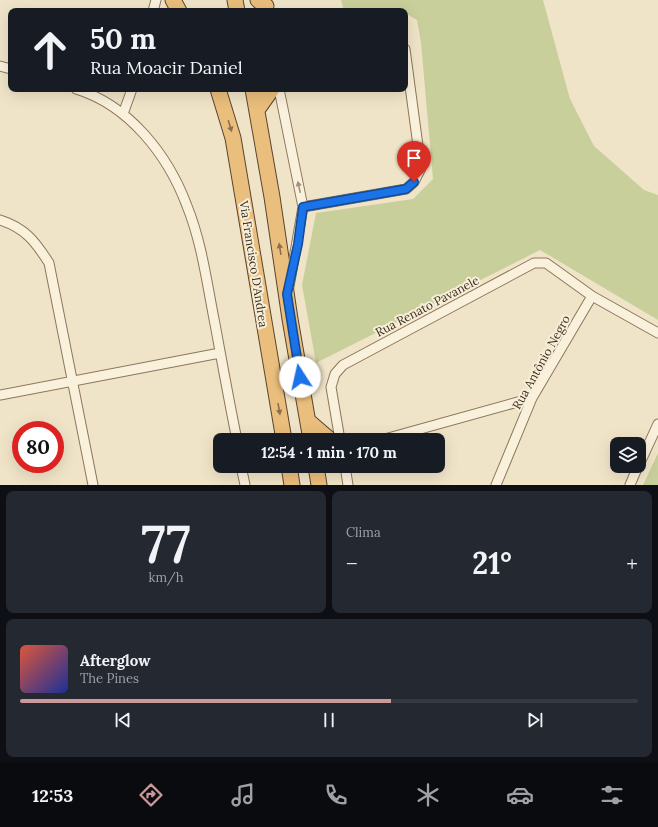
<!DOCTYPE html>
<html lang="pt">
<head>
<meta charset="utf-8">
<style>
  body { margin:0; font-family:Lora,serif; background:#242831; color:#f1f3f6; height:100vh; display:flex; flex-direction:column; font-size:15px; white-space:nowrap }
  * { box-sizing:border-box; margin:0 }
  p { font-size:13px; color:#9ea1a6 }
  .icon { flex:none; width:22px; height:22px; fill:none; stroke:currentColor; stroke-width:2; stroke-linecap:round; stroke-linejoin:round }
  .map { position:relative; height:485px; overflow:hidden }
  .panel { display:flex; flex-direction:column; gap:6px; padding:6px; background:#0d0f14; flex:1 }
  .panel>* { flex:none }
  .hud { position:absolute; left:8px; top:8px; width:400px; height:84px; border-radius:8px; box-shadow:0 4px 16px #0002; background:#171b24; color:#f1f3f6; overflow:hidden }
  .fabs { position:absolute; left:610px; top:437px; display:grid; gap:8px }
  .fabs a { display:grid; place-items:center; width:36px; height:36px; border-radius:8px; background:#171b24; box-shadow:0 4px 16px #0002; font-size:20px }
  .speed { position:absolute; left:12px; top:421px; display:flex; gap:8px; font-size:20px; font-weight:700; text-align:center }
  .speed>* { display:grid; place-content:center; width:52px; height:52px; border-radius:50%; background:#171b24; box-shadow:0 4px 16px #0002; line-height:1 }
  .speed .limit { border:6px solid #d22; background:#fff; color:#111 }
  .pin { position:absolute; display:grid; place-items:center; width:34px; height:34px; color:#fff; margin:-41px -17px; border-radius:50% 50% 50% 0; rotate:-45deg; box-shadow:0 0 4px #0007 }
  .pin .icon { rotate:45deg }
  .me { position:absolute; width:44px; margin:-22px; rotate:350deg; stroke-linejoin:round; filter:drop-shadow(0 0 3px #0008) }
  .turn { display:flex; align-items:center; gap:14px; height:84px; padding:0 16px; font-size:18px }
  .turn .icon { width:52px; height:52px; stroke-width:2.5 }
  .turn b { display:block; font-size:28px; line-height:34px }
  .big { font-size:30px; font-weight:700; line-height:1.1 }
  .panel .card { flex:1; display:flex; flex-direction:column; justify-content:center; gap:6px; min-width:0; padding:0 14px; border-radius:8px; background:#242831 }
  .panel .dial { align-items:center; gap:0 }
  .dial b { font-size:52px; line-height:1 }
  .song { display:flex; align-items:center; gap:12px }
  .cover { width:48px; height:48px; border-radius:6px; background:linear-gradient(135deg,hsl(10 70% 55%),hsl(230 70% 35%)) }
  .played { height:4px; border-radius:2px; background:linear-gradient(90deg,#cc999b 60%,#363941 60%) }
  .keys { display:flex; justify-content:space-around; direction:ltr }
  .heat { display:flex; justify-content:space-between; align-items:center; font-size:22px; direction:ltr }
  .panel .tiles { flex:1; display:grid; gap:6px; grid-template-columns:1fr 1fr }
  .card:last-child { grid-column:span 2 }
  .trip { position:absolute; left:213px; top:433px; width:232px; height:40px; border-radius:8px; background:#171b24; box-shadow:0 4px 16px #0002; font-weight:700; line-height:40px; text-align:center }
  .menu { display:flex; height:64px; justify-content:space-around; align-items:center; background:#090b0e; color:#9ea1a6 }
  .menu .icon { width:28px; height:28px }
  .menu .selected { color:#cc999b }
  .menu b { font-size:18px; color:#f1f3f6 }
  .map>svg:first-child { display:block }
  .green { fill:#c9cf9b }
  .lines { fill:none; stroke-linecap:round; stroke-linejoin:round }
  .minor-casing { stroke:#8d765c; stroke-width:11 }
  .trunk-casing { stroke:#5b4430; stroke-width:17 }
  .minor { stroke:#faf1dc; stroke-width:9 }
  .trunk { stroke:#eabe7c; stroke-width:15 }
  .oneway { fill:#8b6f49 }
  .oneway2 { fill:#9c907e }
  .route-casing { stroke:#114b97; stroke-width:10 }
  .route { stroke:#1a73e8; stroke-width:7 }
  .labels { text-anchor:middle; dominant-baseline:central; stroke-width:4; stroke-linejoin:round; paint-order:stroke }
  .street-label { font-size:12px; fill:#3d2e20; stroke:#f7eed8 }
</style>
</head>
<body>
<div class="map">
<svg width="658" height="485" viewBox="0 0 658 485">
  <rect width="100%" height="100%" fill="#f0e4c8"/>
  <!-- green -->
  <path class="green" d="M341 0H543L570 99 594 146 644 190 658 195V320L540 250 316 363 302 285 316 213 413 199 433 179 421 43 417 20 405 13V11H344Z
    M658 453V485H643Z"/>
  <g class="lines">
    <!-- minor casing -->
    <g class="minor-casing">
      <path id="minor" d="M153 11 156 0
        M0 66 11 69
        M76 89C129 105 168 155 187 206 202 243 207 284 215 324 222 362 229 401 237 440
        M279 89 303 207 289 287
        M123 114 132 89
        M303 207 406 189 414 182 421 168 405 49
        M0 220C25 228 35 241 49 263L93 485
        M0 395 220 353
        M340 440 331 387 335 374 343 365 534 263H546L592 296 658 333
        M381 440 532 398
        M639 465 658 424
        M241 466 245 485
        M345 466 348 485
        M496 485 532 398 592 296
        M630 485 638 466"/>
    </g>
    <!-- trunk casing -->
    <g class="trunk-casing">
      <path id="trunk" d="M173 0 179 11
        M235 0 237 11
        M258 0 266 6
        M218 89 233 138 284 440
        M253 89 272 197 290 319 311 440
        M257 110 272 89
        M308 421 330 440
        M289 466 292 485
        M316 466 319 485"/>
    </g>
    <!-- minor -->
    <use href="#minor" class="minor"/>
    <!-- trunk -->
    <use href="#trunk" class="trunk"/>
  </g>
  <!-- one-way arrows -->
  <defs><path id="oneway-solid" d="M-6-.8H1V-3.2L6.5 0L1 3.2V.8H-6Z"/></defs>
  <g class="oneway">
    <use href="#oneway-solid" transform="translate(230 126) rotate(73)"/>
    <use href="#oneway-solid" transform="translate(280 249) rotate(-99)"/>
    <use href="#oneway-solid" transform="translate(279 409) rotate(80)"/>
  </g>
  <use class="oneway2" href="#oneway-solid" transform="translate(299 187) rotate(-102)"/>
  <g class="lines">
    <!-- route casing -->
    <g class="route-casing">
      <path id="route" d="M300 377 287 294 298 244 303 207 406 189 414 182"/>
    </g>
    <!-- route -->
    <use href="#route" class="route"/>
  </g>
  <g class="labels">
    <!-- street labels -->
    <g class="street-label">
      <text transform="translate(254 264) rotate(81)">Via Francisco D'Andrea</text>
      <text transform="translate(427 306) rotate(-28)">Rua Renato Pavanele</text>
      <text transform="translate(541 362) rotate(-61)">Rua Antônio Negro</text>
    </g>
  </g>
</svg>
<div class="fabs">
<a><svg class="icon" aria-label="layers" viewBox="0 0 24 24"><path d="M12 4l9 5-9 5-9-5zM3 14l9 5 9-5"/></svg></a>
</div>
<div class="speed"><div class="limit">80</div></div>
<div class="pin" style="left:414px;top:182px;background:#d93025"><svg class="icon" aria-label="arrive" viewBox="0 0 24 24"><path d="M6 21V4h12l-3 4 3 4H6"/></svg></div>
<svg class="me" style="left:300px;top:377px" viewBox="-20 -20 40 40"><circle r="19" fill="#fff"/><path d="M0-13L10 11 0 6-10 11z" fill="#1a73e8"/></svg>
<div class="trip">12:54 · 1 min · 170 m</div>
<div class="hud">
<div class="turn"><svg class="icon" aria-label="ahead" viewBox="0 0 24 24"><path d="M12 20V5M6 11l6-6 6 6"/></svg><div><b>50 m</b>Rua Moacir Daniel</div></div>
</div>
</div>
<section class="panel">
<div class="tiles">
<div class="card dial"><b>77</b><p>km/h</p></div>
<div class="card"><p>Clima</p>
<div class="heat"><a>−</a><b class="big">21°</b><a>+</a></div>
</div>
<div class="card">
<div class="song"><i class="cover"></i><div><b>Afterglow</b><p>The Pines</p></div></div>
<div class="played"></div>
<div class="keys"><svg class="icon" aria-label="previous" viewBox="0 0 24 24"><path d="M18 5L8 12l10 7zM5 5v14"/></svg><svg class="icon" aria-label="pause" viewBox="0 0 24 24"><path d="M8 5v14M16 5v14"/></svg><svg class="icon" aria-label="next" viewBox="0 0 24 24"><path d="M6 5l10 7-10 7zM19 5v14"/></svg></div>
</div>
</div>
</section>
<nav class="menu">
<b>12:53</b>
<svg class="icon selected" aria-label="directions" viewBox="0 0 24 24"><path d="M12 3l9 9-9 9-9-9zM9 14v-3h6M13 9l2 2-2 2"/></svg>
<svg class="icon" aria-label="music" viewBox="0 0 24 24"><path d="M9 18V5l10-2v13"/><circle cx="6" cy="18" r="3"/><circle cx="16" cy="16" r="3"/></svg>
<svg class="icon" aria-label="phone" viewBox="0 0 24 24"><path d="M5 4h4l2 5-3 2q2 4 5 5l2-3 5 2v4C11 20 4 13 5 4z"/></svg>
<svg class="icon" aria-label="climate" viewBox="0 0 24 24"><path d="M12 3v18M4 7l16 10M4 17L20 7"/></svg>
<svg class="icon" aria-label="car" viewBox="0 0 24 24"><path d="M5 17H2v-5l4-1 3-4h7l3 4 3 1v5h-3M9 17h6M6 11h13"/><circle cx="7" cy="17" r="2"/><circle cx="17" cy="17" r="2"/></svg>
<svg class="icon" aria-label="filters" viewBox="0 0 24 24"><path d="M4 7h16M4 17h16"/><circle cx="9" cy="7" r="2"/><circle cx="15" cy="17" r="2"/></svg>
</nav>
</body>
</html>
